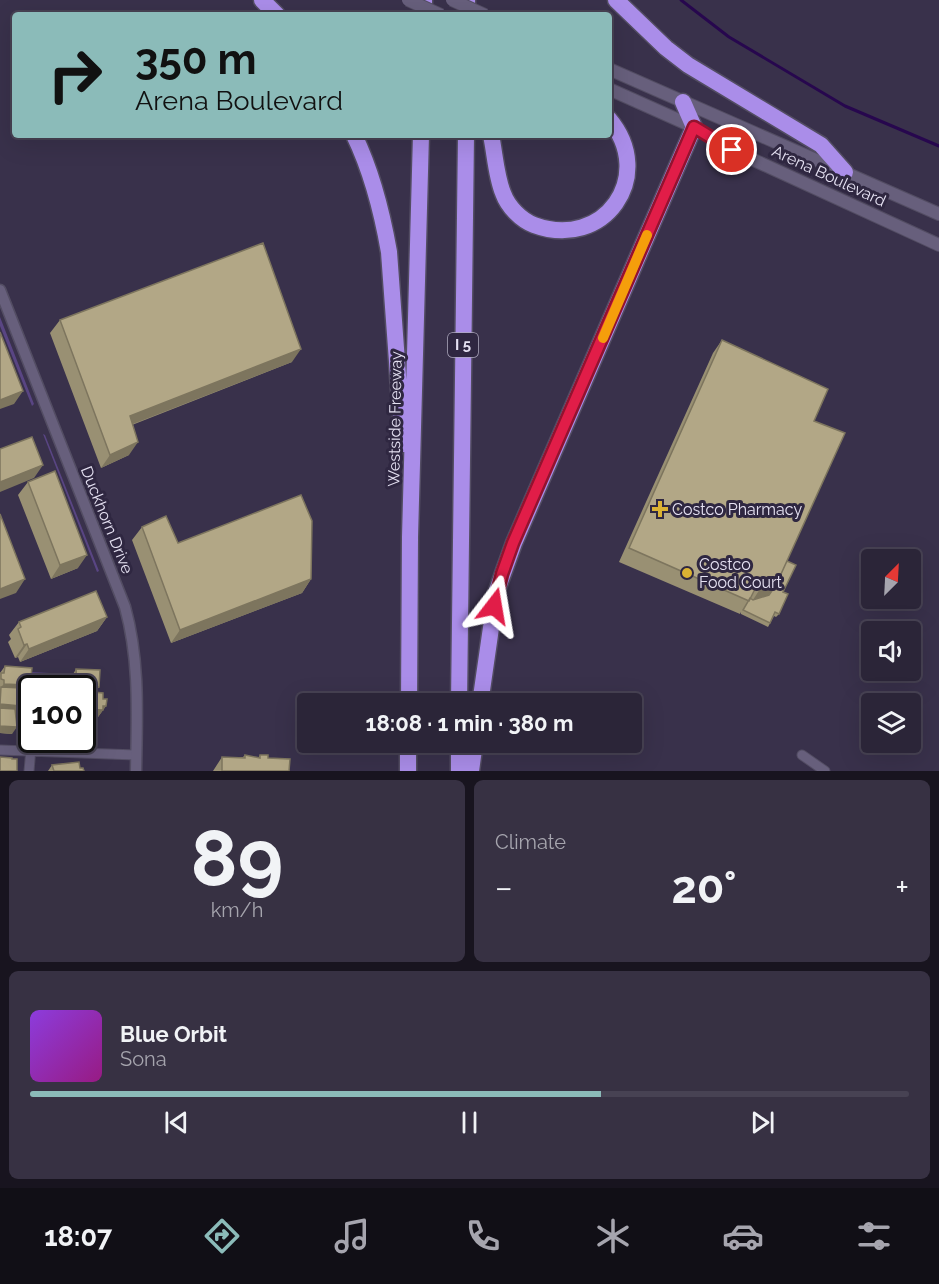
<!DOCTYPE html>
<html lang="en">
<head>
<meta charset="utf-8">
<style>
  body { margin:0; font-family:Raleway,sans-serif; background:#373143; color:#f1f3f6; height:100vh; display:flex; flex-direction:column; font-size:22px; white-space:nowrap }
  * { box-sizing:border-box; margin:0 }
  p { font-size:20px; color:#a6a5ae }
  .icon { flex:none; width:33px; height:33px; fill:none; stroke:currentColor; stroke-width:2; stroke-linecap:round; stroke-linejoin:round }
  .map { position:relative; height:771px; overflow:hidden }
  .side { display:flex; flex-direction:column; gap:9px; padding:9px; background:#18141f; flex:1 }
  .side>* { flex:none }
  .banner { position:absolute; left:12px; top:12px; width:600px; height:126px; border-radius:6px; box-shadow:0 6px 24px #0002,0 0 0 2px #474253; background:#8bbbb9; color:#111; overflow:hidden }
  .needle { width:39px; rotate:24deg }
  .controls { position:absolute; left:861px; top:549px; display:grid; gap:12px }
  .controls a { display:grid; place-items:center; width:60px; height:60px; border-radius:6px; background:#2b2538; box-shadow:0 6px 24px #0002,0 0 0 2px #474253; font-size:30px }
  .speed { position:absolute; left:18px; top:675px; display:flex; gap:12px; font-size:30px; font-weight:700; text-align:center }
  .speed>* { display:grid; place-content:center; width:78px; height:78px; border-radius:50%; background:#2b2538; box-shadow:0 6px 24px #0002,0 0 0 2px #474253; line-height:1 }
  .speed .limit { border:3px solid #111; border-radius:9px; background:#fff; color:#111 }
  .pin { position:absolute; display:grid; place-items:center; width:51px; height:51px; color:#fff; margin:-26px; border:3px solid #fff; border-radius:50%; box-shadow:0 2px 6px #0007 }
  .me { position:absolute; width:66px; margin:-33px; rotate:14deg; stroke-linejoin:round; filter:drop-shadow(0 0 4px #0008) }
  .turn { display:flex; align-items:center; gap:21px; height:126px; padding:0 24px; font-size:27px }
  .turn .icon { width:78px; height:78px; stroke-width:2.5 }
  .turn b { display:block; font-size:42px; line-height:51px }
  .big { font-size:45px; font-weight:700; line-height:1.1 }
  .side .widget { flex:1; display:flex; flex-direction:column; justify-content:center; gap:9px; min-width:0; padding:0 21px; border-radius:9px; background:#373143 }
  .side .dial { align-items:center; gap:0 }
  .dial b { font-size:78px; line-height:1 }
  .song { display:flex; align-items:center; gap:18px }
  .cover { width:72px; height:72px; border-radius:9px; background:linear-gradient(135deg,hsl(270 70% 55%),hsl(310 70% 35%)) }
  .played { height:6px; border-radius:3px; background:linear-gradient(90deg,#8bbbb9 65%,#474253 65%) }
  .keys { display:flex; justify-content:space-around; direction:ltr }
  .heat { display:flex; justify-content:space-between; align-items:center; font-size:33px; direction:ltr }
  .side .tiles { flex:1; display:grid; gap:9px; grid-template-columns:1fr 1fr }
  .widget:last-child { grid-column:span 2 }
  .trip { position:absolute; left:297px; top:693px; width:345px; height:60px; border-radius:6px; background:#2b2538; box-shadow:0 6px 24px #0002,0 0 0 2px #474253; font-weight:700; line-height:60px; text-align:center }
  .tabs { display:flex; height:96px; justify-content:space-around; align-items:center; background:#110f16; color:#a6a5ae }
  .tabs .icon { width:42px; height:42px }
  .tabs .current { color:#8bbbb9 }
  .tabs b { font-size:27px; color:#f1f3f6 }
  .map>svg:first-child { display:block }
  .green { fill:#594583 }
  .lines { fill:none; stroke-linecap:round; stroke-linejoin:round }
  .stream { stroke:#27074e; stroke-width:3 }
  .minor-casing { stroke:#534d63; stroke-width:11 }
  .tertiary-casing { stroke:#534d63; stroke-width:13 }
  .secondary-casing { stroke:#534d63; stroke-width:14 }
  .motorway-casing { stroke:#534d63; stroke-width:19 }
  .minor { stroke:#675f7c; stroke-width:9 }
  .tertiary { stroke:#675f7c; stroke-width:10 }
  .secondary { stroke:#675f7c; stroke-width:12 }
  .motorway { stroke:#aa8de9; stroke-width:16 }
  .secondary-bridge-casing { stroke:#534d63; stroke-width:14; stroke-linecap:butt }
  .secondary-bridge { stroke:#675f7c; stroke-width:12 }
  .wall { fill:#999073 }
  .shaded-wall { fill:#7d755e }
  .building { fill:#b2a786; stroke:#7d755e; stroke-width:1.5 }
  .route-casing { stroke:#92132f; stroke-width:15 }
  .route { stroke:#e11d48; stroke-width:10 }
  .slow { stroke:#f59e0b; stroke-width:10 }
  .poi-dot { fill:#dbb233; stroke:#2f2741; stroke-width:2 }
  .labels { text-anchor:middle; dominant-baseline:central; stroke-width:6; stroke-linejoin:round; paint-order:stroke }
  .shield { fill:#2f2741; stroke:#afaabe; stroke-width:1.5 }
  .shield-label { font-size:15px; font-weight:bold; fill:#e6e2f3 }
  .street-label { font-size:16px; fill:#e6e2f3; stroke:#2f2741 }
  .poi-label { font-size:16px; fill:#e6e2f3; stroke:#2f2741; text-anchor:start }
</style>
</head>
<body>
<div class="map">
<svg width="939" height="771" viewBox="0 0 939 771">
  <rect width="100%" height="100%" fill="#39314b"/>
  <!-- green -->
  <path class="green" d="M0 317 34 404 32 406 0 326Z
    M43 434 45 435 99 571 97 572Z
    M29 672 71 674 70 683 61 682 49 677 36 682Z"/>
  <g class="lines">
    <!-- stream -->
    <path class="stream" d="M681 0 729 37 845 106 939 146"/>
    <!-- minor casing -->
    <g class="minor-casing">
      <path id="minor" d="M0 750 136 755
        M802 755 825 771
        M29 771 32 737"/>
    </g>
    <!-- tertiary casing -->
    <g class="tertiary-casing">
      <path id="tertiary" d="M0 290 125 607C140 661 137 715 136 771"/>
    </g>
    <!-- secondary casing -->
    <g class="secondary-casing">
      <path id="secondary" d="M609 69 939 214
        M609 89 694 127 732 150 939 245"/>
    </g>
    <!-- motorway casing -->
    <g class="motorway-casing">
      <path id="motorway" d="M262 0 277 15
        M616 0 666 48 688 65 821 145 845 172
        M424 15V0
        M467 15V0
        M354 135C372 172 382 212 389 252L403 444
        M491 135C495 154 496 176 503 193 508 207 521 220 534 225 604 251 657 176 609 119
        M409 704 410 537 421 135
        M459 704 466 135
        M480 704 496 593 514 543 694 127 683 102
        M408 771V742
        M459 771V742
        M471 771 475 742"/>
    </g>
    <!-- minor -->
    <use href="#minor" class="minor"/>
    <!-- tertiary -->
    <use href="#tertiary" class="tertiary"/>
    <!-- secondary -->
    <use href="#secondary" class="secondary"/>
    <!-- motorway -->
    <use href="#motorway" class="motorway"/>
    <!-- secondary-bridge casing -->
    <g class="secondary-bridge-casing">
      <path id="secondary-bridge" d="M408 0 441 15
        M452 0 485 15"/>
    </g>
    <!-- secondary-bridge -->
    <use href="#secondary-bridge" class="secondary-bridge"/>
  </g>
  <!-- wall -->
  <path class="wall" d="M60 320 292 362 132 425 129 455 101 468 50 333Z
    M722 340 814 421 787 561 783 592 779 614 776 617 774 616 768 627 741 614V612L740 614 619 562 713 353Z
    M28 482 78 568 51 579 18 495Z
    M142 527 178 543 311 579 302 593 171 643 132 540Z
    M107 617 97 631 20 662 18 657 15 658 8 642 11 639 9 635 19 622Z
    M5 666 28 681 27 685 23 692H22L16 712 12 734 0 733V673Z
    M76 669 99 687 95 692 103 699 106 706 98 717 91 716 86 729H84L82 688H72V676Z
    M245 755 258 758 260 755 268 758 289 771H213L222 757H243Z
    M52 765 80 768 84 771H48Z"/>
  <!-- shaded-wall -->
  <path class="shaded-wall" d="M301 349 292 362 120 429 130 416Z
    M23 391 14 404 0 409V400Z
    M138 442 129 455 101 468 110 455Z
    M43 465 34 478 0 492V482Z
    M87 555 78 568 51 579 60 565Z
    M25 579 16 593 0 599V589Z
    M311 579 302 593 171 643 180 630Z
    M776 585 766 598 751 603 760 589Z
    M107 617 97 631 20 662 29 649Z
    M27 644 18 657 15 658 24 645Z
    M4 684 27 685 23 692 1 691V687Z
    M77 686 99 687 94 694 82 693V688H75Z
    M0 704 21 706 16 712 0 711Z
    M103 706H106L98 717 82 716V709Z
    M86 722H91L86 729H84L82 732V727Z
    M0 726 17 727 12 734 0 733Z"/>
  <!-- building -->
  <path class="building" d="M263 243 301 349 130 416 138 442 110 455 60 320Z
    M0 332 23 391 0 400Z
    M722 340 828 389 814 421 845 433 776 585 760 589 756 587 749 601 629 548Z
    M32 437 43 465 0 482V449Z
    M55 471 87 555 60 565 28 482Z
    M301 495 312 521 311 579 180 630 142 527 166 516 178 543Z
    M0 514 25 579 0 589Z
    M787 561 796 565 783 592 788 594 779 614 775 612 770 623 743 610 750 598 753 600 769 595 776 585Z
    M96 591 107 617 29 649 27 644 24 645 18 629 21 627 19 622Z
    M5 666 32 668 31 676H28L27 685 4 684V680L1 679V673H4Z
    M76 669 100 670 99 687 77 686Z
    M1 687 22 688 21 706 0 704Z
    M82 691 103 693V699H107L106 706H103V710L82 709Z
    M0 708 15 709 17 727 0 726Z
    M82 712H91V722H86V727H82Z
    M245 755 260 758V755H268V758L290 759 289 771H222V757L245 758Z
    M0 757 12 758V759H17V771H0Z
    M79 762 80 768H83L84 771H54L52 765Z"/>
  <g class="lines">
    <!-- route casing -->
    <g class="route-casing">
      <path id="route" d="M494 606 502 574 513 543 694 127 732 150"/>
    </g>
    <!-- route -->
    <use href="#route" class="route"/>
    <!-- slow -->
    <path class="slow" d="M603 338 647 235"/>
  </g>
  <!-- markers -->
  <g class="poi-dot">
    <path d="M657 500h6v6h6v6h-6v6h-6v-6h-6v-6h6z"/>
    <circle cx="687" cy="573" r="6"/>
  </g>
  <g class="labels">
    <!-- shield labels -->
    <rect class="shield" x="448" y="333" width="30" height="24" rx="4.5"/>
    <g class="shield-label">
      <text x="463" y="345">I 5</text>
    </g>
    <!-- street labels -->
    <g class="street-label">
      <text transform="translate(829 176) rotate(25)">Arena Boulevard</text>
      <text transform="translate(395 419) rotate(-89)">Westside Freeway</text>
      <text transform="translate(107 520) rotate(68)">Duckhorn Drive</text>
    </g>
    <!-- poi labels -->
    <g class="poi-label">
      <text x="672" y="509">Costco Pharmacy</text>
      <text x="699" y="564">Costco<tspan x="699" dy="18">Food Court</tspan></text>
    </g>
  </g>
</svg>
<div class="controls">
<a><svg class="needle" viewBox="-14 -14 28 28"><path d="M0-13l5 13h-10z" fill="#e53935"/><path d="M0 13l5-13h-10z" fill="#a6a5ae"/></svg></a>
<a><svg class="icon" aria-label="sound" viewBox="0 0 24 24"><path d="M4 9h4l5-4v14l-5-4H4zM17 9q2 3 0 6"/></svg></a>
<a><svg class="icon" aria-label="layers" viewBox="0 0 24 24"><path d="M12 4l9 5-9 5-9-5zM3 14l9 5 9-5"/></svg></a>
</div>
<div class="speed"><div class="limit">100</div></div>
<div class="pin" style="left:732px;top:150px;background:#d93025"><svg class="icon" aria-label="arrive" viewBox="0 0 24 24"><path d="M6 21V4h12l-3 4 3 4H6"/></svg></div>
<svg class="me" style="left:494px;top:606px" viewBox="-20 -20 40 40"><path d="M0-17L14 15 0 8-14 15z" fill="#e11d48" stroke="#fff" stroke-width="4"/></svg>
<div class="trip">18:08 · 1 min · 380 m</div>
<div class="banner">
<div class="turn"><svg class="icon" aria-label="right" viewBox="0 0 24 24"><path d="M7 20v-9h11M14 6l5 5-5 5"/></svg><div><b>350 m</b>Arena Boulevard</div></div>
</div>
</div>
<section class="side">
<div class="tiles">
<div class="widget dial"><b>89</b><p>km/h</p></div>
<div class="widget"><p>Climate</p>
<div class="heat"><a>−</a><b class="big">20°</b><a>+</a></div>
</div>
<div class="widget">
<div class="song"><i class="cover"></i><div><b>Blue Orbit</b><p>Sona</p></div></div>
<div class="played"></div>
<div class="keys"><svg class="icon" aria-label="previous" viewBox="0 0 24 24"><path d="M18 5L8 12l10 7zM5 5v14"/></svg><svg class="icon" aria-label="pause" viewBox="0 0 24 24"><path d="M8 5v14M16 5v14"/></svg><svg class="icon" aria-label="next" viewBox="0 0 24 24"><path d="M6 5l10 7-10 7zM19 5v14"/></svg></div>
</div>
</div>
</section>
<nav class="tabs">
<b>18:07</b>
<svg class="icon current" aria-label="directions" viewBox="0 0 24 24"><path d="M12 3l9 9-9 9-9-9zM9 14v-3h6M13 9l2 2-2 2"/></svg>
<svg class="icon" aria-label="music" viewBox="0 0 24 24"><path d="M9 18V5l10-2v13"/><circle cx="6" cy="18" r="3"/><circle cx="16" cy="16" r="3"/></svg>
<svg class="icon" aria-label="phone" viewBox="0 0 24 24"><path d="M5 4h4l2 5-3 2q2 4 5 5l2-3 5 2v4C11 20 4 13 5 4z"/></svg>
<svg class="icon" aria-label="climate" viewBox="0 0 24 24"><path d="M12 3v18M4 7l16 10M4 17L20 7"/></svg>
<svg class="icon" aria-label="car" viewBox="0 0 24 24"><path d="M5 17H2v-5l4-1 3-4h7l3 4 3 1v5h-3M9 17h6M6 11h13"/><circle cx="7" cy="17" r="2"/><circle cx="17" cy="17" r="2"/></svg>
<svg class="icon" aria-label="filters" viewBox="0 0 24 24"><path d="M4 7h16M4 17h16"/><circle cx="9" cy="7" r="2"/><circle cx="15" cy="17" r="2"/></svg>
</nav>
</body>
</html>
